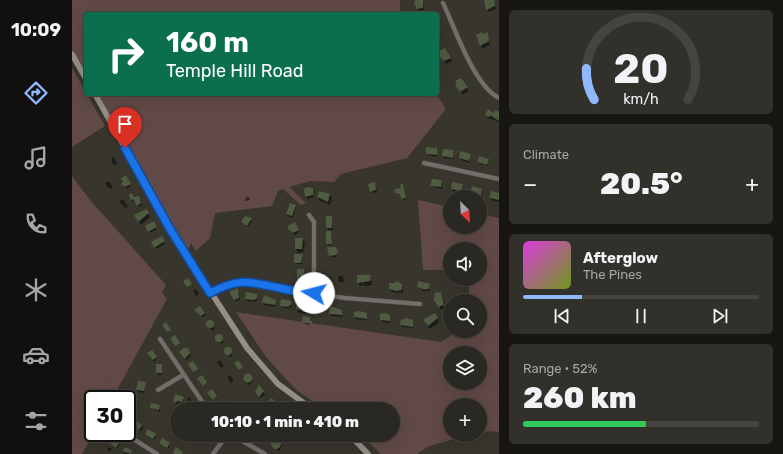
<!DOCTYPE html>
<html lang="en">
<head>
<meta charset="utf-8">
<style>
  body { margin:0; font-family:Rubik,sans-serif; background:#32302a; color:#f1f3f6; height:100vh; display:flex; flex-direction:column; font-size:15px; white-space:nowrap }
  * { box-sizing:border-box; margin:0 }
  p { font-size:13px; color:#a5a6a5 }
  .icon { flex:none; width:22px; height:22px; fill:none; stroke:currentColor; stroke-width:2; stroke-linecap:round; stroke-linejoin:round }
  .map { position:relative; flex:1; overflow:hidden }
  .panel { display:flex; flex-direction:column; gap:10px; padding:10px; background:#171613; width:284px }
  .panel>* { flex:none }
  .guide { position:absolute; left:12px; top:12px; width:355px; height:84px; border-radius:4px; box-shadow:0 4px 16px #0002,0 0 0 1px #464440; background:#0b6e4f; color:#fff; overflow:hidden }
  .needle { width:26px; rotate:156deg }
  .fabs { position:absolute; left:371px; top:190px; display:grid; gap:8px }
  .fabs a { display:grid; place-items:center; width:44px; height:44px; border-radius:50%; background:#2a2822; box-shadow:0 4px 16px #0002,0 0 0 1px #464440; font-size:20px }
  .speed { position:absolute; left:12px; top:390px; display:flex; gap:8px; font-size:20px; font-weight:700; text-align:center }
  .speed>* { display:grid; place-content:center; width:52px; height:52px; border-radius:50%; background:#2a2822; box-shadow:0 4px 16px #0002,0 0 0 1px #464440; line-height:1 }
  .speed .limit { border:2px solid #111; border-radius:6px; background:#fff; color:#111 }
  .pin { position:absolute; display:grid; place-items:center; width:34px; height:34px; color:#fff; margin:-41px -17px; border-radius:50% 50% 50% 0; rotate:-45deg; box-shadow:0 0 4px #0007 }
  .pin .icon { rotate:45deg }
  .me { position:absolute; width:44px; margin:-22px; rotate:278deg; stroke-linejoin:round; filter:drop-shadow(0 0 3px #0008) }
  .turn { display:flex; align-items:center; gap:14px; height:84px; padding:0 16px; font-size:18px }
  .turn .icon { width:52px; height:52px; stroke-width:2.5 }
  .turn b { display:block; font-size:28px; line-height:34px }
  .big { font-size:30px; font-weight:800; line-height:1.1 }
  .panel .card { flex:1; display:flex; flex-direction:column; justify-content:center; gap:6px; min-width:0; padding:0 14px; border-radius:6px; background:#32302a }
  .panel .dial { align-items:center; gap:0 }
  .dial svg { height:104px; overflow:visible; fill:none; stroke:#464440; stroke-width:7; stroke-linecap:round; text-anchor:middle }
  .dial text { fill:#f1f3f6; stroke:none }
  .song { display:flex; align-items:center; gap:12px }
  .cover { width:48px; height:48px; border-radius:6px; background:linear-gradient(135deg,hsl(300 70% 55%),hsl(80 70% 35%)) }
  .played { height:4px; border-radius:2px; background:linear-gradient(90deg,#8fb8fd 25%,#464440 25%) }
  .keys { display:flex; justify-content:space-around; direction:ltr }
  .heat { display:flex; justify-content:space-between; align-items:center; font-size:22px; direction:ltr }
  .charge { height:6px; border-radius:3px; background:linear-gradient(90deg,#34c759 52%,#464440 0) }
  .trip { position:absolute; left:98px; top:402px; width:230px; height:40px; border-radius:20px; background:#2a2822; box-shadow:0 4px 16px #0002,0 0 0 1px #464440; font-weight:800; line-height:40px; text-align:center }
  main { display:flex; flex:1; min-height:0 }
  .menu { display:flex; flex-direction:column; width:72px; justify-content:space-around; align-items:center; background:#11100e; color:#a5a6a5 }
  .menu .icon { width:28px; height:28px }
  .menu .on { color:#8fb8fd }
  .menu b { font-size:18px; color:#f1f3f6 }
  .map>svg:first-child { display:block }
  .green { fill:#604946; fill-rule:evenodd }
  .shadow { fill:#0007 }
  .building { fill:#4f5b41 }
  .lines { fill:none; stroke-linecap:round; stroke-linejoin:round }
  .minor-casing { stroke:#54514a; stroke-width:5 }
  .secondary-casing { stroke:#54514a; stroke-width:6 }
  .minor { stroke:#726e6b; stroke-width:4 }
  .secondary { stroke:#948e89; stroke-width:5.5 }
  .route-casing { stroke:#114b97; stroke-width:10 }
  .route { stroke:#1a73e8; stroke-width:7 }
</style>
</head>
<body>
<main>
<nav class="menu">
<b>10:09</b>
<svg class="icon on" aria-label="directions" viewBox="0 0 24 24"><path d="M12 3l9 9-9 9-9-9zM9 14v-3h6M13 9l2 2-2 2"/></svg>
<svg class="icon" aria-label="music" viewBox="0 0 24 24"><path d="M9 18V5l10-2v13"/><circle cx="6" cy="18" r="3"/><circle cx="16" cy="16" r="3"/></svg>
<svg class="icon" aria-label="phone" viewBox="0 0 24 24"><path d="M5 4h4l2 5-3 2q2 4 5 5l2-3 5 2v4C11 20 4 13 5 4z"/></svg>
<svg class="icon" aria-label="climate" viewBox="0 0 24 24"><path d="M12 3v18M4 7l16 10M4 17L20 7"/></svg>
<svg class="icon" aria-label="car" viewBox="0 0 24 24"><path d="M5 17H2v-5l4-1 3-4h7l3 4 3 1v5h-3M9 17h6M6 11h13"/><circle cx="7" cy="17" r="2"/><circle cx="17" cy="17" r="2"/></svg>
<svg class="icon" aria-label="filters" viewBox="0 0 24 24"><path d="M4 7h16M4 17h16"/><circle cx="9" cy="7" r="2"/><circle cx="15" cy="17" r="2"/></svg>
</nav>
<div class="map">
<svg width="427" height="454" viewBox="0 0 427 454">
  <rect width="100%" height="100%" fill="#38352d"/>
  <!-- green -->
  <path class="green" d="M0 0H328V14H14V77L0 52Z
    M0 68 33 126 0 147Z
    M24 94H364L374 109 335 158 269 174 262 182 238 181 217 187 234 203 229 205 211 189 206 191 200 206 143 213 138 238 124 251 119 243 116 250 103 233Z
    M0 176 18 200 94 285 90 292 95 299 40 399H21L22 433 10 454H0Z
    M346 200 378 207V227H408V214L427 218V432L416 431 408 433V405H378V435H398L357 446 345 454H309L289 435H321V409H253L225 391 194 357 164 312 369 342 386 331H408V301H397V288L393 279H408V249H378V270H351ZM378 353H408V383H378Z"/>
  <!-- shadow -->
  <path class="shadow" d="M343 0H351L352 10H347L344 8Z
    M413 0H421L424 9 417 12Z
    M365 29 369 36 365 38Z
    M415 34 418 45 410 49 409 45 411 36Z
    M373 49 380 61 374 64 367 55Z
    M389 79 397 91 391 95 386 89Z
    M427 112V122L416 118 414 115Z
    M365 149V157L356 155 355 153Z
    M381 151 382 159 372 158 371 156Z
    M389 153 398 155V163L389 160Z
    M42 157 45 163 46 164 41 165 39 159Z
    M416 159V166L407 164 406 162Z
    M54 176 59 186 55 189 50 184 53 183Z
    M37 181 41 188 39 189 38 187 36 188 33 183Z
    M370 181V189L361 187 359 185Z
    M303 185 305 192 300 193 299 191Z
    M331 185 335 199 331 200 329 195 324 192 330 188Z
    M390 185V193L381 191 380 189Z
    M233 189H240L242 197 235 199Z
    M410 190V197L401 195 399 193Z
    M427 194V202L419 200 418 198Z
    M58 195 68 199 70 205 67 207 63 201 61 202Z
    M258 195 260 198 258 205 248 201 246 197Z
    M175 197H177L178 200 172 201Z
    M51 199 56 207 54 208 47 202Z
    M223 205 224 207 221 218 216 216 215 214Z
    M75 211 78 217 69 225 63 216Z
    M173 217 180 221 176 227 170 222Z
    M259 217 261 230H256L255 228Z
    M81 223 85 229 78 233 74 227Z
    M223 223 227 232 222 235 217 229Z
    M259 232 260 245H256L255 243Z
    M89 237 93 244 84 249 80 242Z
    M224 239H231L233 242 231 252 226 253 224 249Z
    M264 250 265 257H259L258 255Z
    M231 255 230 264H224L223 262Z
    M231 270 232 283H228L226 281Z
    M266 276H271L272 282H267Z
    M298 276 300 285 292 286 290 282V286H288L286 282Z
    M325 282 331 288V293L320 292 318 289 324 284Z
    M358 285V291L354 290 353 292 346 287Z
    M124 289 127 294 124 296 121 291Z
    M166 290 168 300 164 301 159 293Z
    M369 293 373 304H371L373 309 369 310 363 298Z
    M185 295V301L184 302 175 301 174 299Z
    M203 301 204 307 192 305 191 303Z
    M219 302 220 307H218L217 309 210 307 209 305Z
    M226 303 237 306 239 314 227 313 225 309Z
    M128 307 134 315 131 317 125 312Z
    M253 307 254 312 251 311V313L243 312 242 310Z
    M270 311V317L259 316 258 314Z
    M294 313 295 320 284 319 283 317Z
    M309 315 317 316 318 323 310 322Z
    M238 318V325L233 324 232 322Z
    M366 318 367 322 358 329 355 325Z
    M137 321 143 329 140 331 135 322Z
    M341 321V328L330 327 329 325Z
    M146 334 152 342 149 344 144 336Z
    M155 348 161 355 158 358 153 349Z
    M115 349 119 356 114 360 109 352Z
    M80 351 85 359 82 362 77 353Z
    M148 360 152 366 149 368 145 362Z
    M89 365 90 375H86L85 373Z
    M175 374 181 381 177 385 172 379Z
    M158 375 162 381 159 383 155 377Z
    M73 383 72 393 66 392 65 390Z
    M187 387 193 394 189 398 185 394Z
    M118 397 119 400 117 402 115 399Z
    M111 398V404L107 402 105 405 102 401Z
    M200 399 206 406 204 409 196 403Z
    M180 403 183 406 184 409 180 408Z
    M88 406V412L79 408Z
    M63 422 70 426 71 428 69 431 62 427 61 425Z
    M75 434 83 435 84 437 82 440Z
    M136 435H141V443H135L134 441Z
    M185 435H193L197 438 194 443 186 438Z
    M203 439 210 445 207 451 199 444Z
    M37 442 46 443 47 445 45 449Z
    M88 443 97 444 98 446 96 449Z
    M37 447 40 449 38 452 35 449Z
    M51 451 59 452 60 454H53Z"/>
  <!-- building -->
  <path class="building" d="M343 0H351V8L344 9V6H342Z
    M412 0H422L423 6 414 10Z
    M410 32 412 34 416 32 417 41 408 46 404 35Z
    M373 48 379 58 372 61 366 55 368 54 367 51Z
    M389 78 396 87 388 92 383 85 385 84 383 81Z
    M416 109 422 113 423 110 427 112V121L418 115V117L413 115Z
    M354 147 365 148V155L354 154Z
    M371 149 382 150 381 158 370 156Z
    M388 151 399 154 397 161 387 158Z
    M407 156 417 159 415 165 405 162Z
    M54 175 59 184 53 187 49 184 51 182 49 178Z
    M360 179 370 180 369 187 358 186Z
    M303 182 304 190 298 192 296 184Z
    M380 182 391 184 389 191 379 189Z
    M328 184H331L334 198 329 199 328 194 323 193 322 189 329 188Z
    M400 186 410 189 409 196 398 194Z
    M235 187 241 188V195L233 197 232 189Z
    M247 191 258 194 256 202 245 197Z
    M419 191 427 193V200L417 198Z
    M60 193 62 197 67 196 69 203 65 206 61 199 59 201 57 195Z
    M218 203 224 205 220 216 214 214Z
    M75 209 77 213 66 222 62 215Z
    M173 216 180 218 175 226 169 222Z
    M254 216H260V228H254Z
    M82 221 85 227 76 232 73 226Z
    M223 222 227 230 221 233 216 229V226Z
    M254 231H259L260 244H254Z
    M90 236 93 241 82 248 79 242Z
    M223 238H231L230 249H223Z
    M255 247H264L266 253 264 255 257 256Z
    M222 254H231L229 263H222Z
    M225 269H232V281H225Z
    M285 275H299L298 281 285 283Z
    M116 278 120 284 115 287 111 281Z
    M324 281 330 284V290L324 291 317 289V283H323Z
    M346 281 358 284 357 289H353V290L345 287Z
    M166 288 167 298 162 300 157 292Z
    M174 292 185 294V298L182 300 173 299Z
    M369 292 372 305 366 307 361 298 363 297 362 293Z
    M192 295 204 300 203 305 190 303Z
    M209 299 220 301 219 305H217V307L208 306Z
    M225 302 238 305 237 311 224 309Z
    M242 304 254 306 253 310H251L250 312 241 311Z
    M128 306 133 313 129 316 122 310Z
    M258 306 270 310V315L257 314Z
    M287 311 295 313V319L282 317V312Z
    M313 313 318 315V321L308 320V314Z
    M363 313 366 318 356 326 352 321V319Z
    M231 316 238 317V321H240V324L230 322Z
    M334 318 341 320V327L328 325 329 320Z
    M134 324a4 4 0 1 1 8 0a4 4 0 1 1-8 0Z
    M94 322 99 330 95 332 90 325Z
    M143 338a4 4 0 1 1 8 0a4 4 0 1 1-8 0Z
    M103 335 108 343 103 346 98 338Z
    M152 351a4 4 0 1 1 8 0a4 4 0 1 1-8 0Z
    M112 348H116L118 353 113 359 107 352Z
    M80 350 85 357 81 360 75 353Z
    M166 360 171 367 167 370 162 363Z
    M121 361 126 369 121 372 116 364Z
    M84 364H90V373H84Z
    M171.5 378a4.5 4.5 0 1 1 9 0a4.5 4.5 0 1 1-9 0Z
    M130 375 135 382 131 386 125 378Z
    M66 381 74 382 72 391 64 390Z
    M187 385 192 391 187 397 183 392Z
    M140 389 145 396 141 400 135 393Z
    M103 394 112 397 110 402 105 401 104 403 101 402Z
    M199 398 206 403 203 407 195 403Z
    M152 400 156 404 154 407 156 409H149L146 406Z
    M79 403 88 405 87 410 78 408Z
    M63 420 70 425 67 430 60 425Z
    M76 429 84 434 81 439 73 434Z
    M132 435H140L141 441H133Z
    M182 435H197L193 441Z
    M39 437 47 443 44 448 36 442Z
    M90 438 98 443 95 448 87 443Z
    M199 444a5 5 0 1 1 10 0a5 5 0 1 1-10 0Z
    M53 447 59 450 60 452 59 454 50 451Z
    M104 447 111 452 110 454H102L101 452Z"/>
  <g class="lines">
    <!-- minor casing -->
    <g class="minor-casing">
      <path id="minor" d="M371 3C383 28 402 86 427 98
        M352 163 427 179
        M237 215 242 222V293
        M138 293 159 284 176 281 207 288 273 298 348 304
        M88 339 135 409
        M86 390 111 375
        M52 433 85 454
        M160 435 193 454
        M141 454 155 435"/>
    </g>
    <!-- secondary casing -->
    <g class="secondary-casing">
      <path id="secondary" d="M0 54 14 79
        M23 94 98 229 175 348 206 384 240 409
        M278 435 296 454"/>
    </g>
    <!-- minor -->
    <use href="#minor" class="minor"/>
    <!-- secondary -->
    <use href="#secondary" class="secondary"/>
  </g>
  <g class="lines">
    <!-- route casing -->
    <g class="route-casing">
      <path id="route" d="M53 148 98 229 138 293C168 277 177 282 208 288 219 291 231 292 242 293"/>
    </g>
    <!-- route -->
    <use href="#route" class="route"/>
  </g>
</svg>
<div class="fabs">
<a><svg class="needle" viewBox="-14 -14 28 28"><path d="M0-13l5 13h-10z" fill="#e53935"/><path d="M0 13l5-13h-10z" fill="#a5a6a5"/></svg></a>
<a><svg class="icon" aria-label="sound" viewBox="0 0 24 24"><path d="M4 9h4l5-4v14l-5-4H4zM17 9q2 3 0 6"/></svg></a>
<a><svg class="icon" aria-label="search" viewBox="0 0 24 24"><circle cx="10" cy="10" r="6"/><path d="M15 15l6 6"/></svg></a>
<a><svg class="icon" aria-label="layers" viewBox="0 0 24 24"><path d="M12 4l9 5-9 5-9-5zM3 14l9 5 9-5"/></svg></a>
<a>+</a>
</div>
<div class="speed"><div class="limit">30</div></div>
<div class="pin" style="left:53px;top:148px;background:#d93025"><svg class="icon" aria-label="arrive" viewBox="0 0 24 24"><path d="M6 21V4h12l-3 4 3 4H6"/></svg></div>
<svg class="me" style="left:242px;top:293px" viewBox="-20 -20 40 40"><circle r="19" fill="#fff"/><path d="M0-13L10 11 0 6-10 11z" fill="#1a73e8"/></svg>
<div class="trip">10:10 · 1 min · 410 m</div>
<div class="guide">
<div class="turn"><svg class="icon" aria-label="right" viewBox="0 0 24 24"><path d="M7 20v-9h11M14 6l5 5-5 5"/></svg><div><b>160 m</b>Temple Hill Road</div></div>
</div>
</div>
<section class="panel">
<div class="card dial"><svg viewBox="0 0 100 80">
<path d="M14 69A42 42 0 1 1 86 69"/>
<path d="M14 69A42 42 0 0 1 8 45" stroke="#8fb8fd"/>
<text x="50" y="56" font-size="32" font-weight="700">20</text>
<text x="50" y="72" font-size="11">km/h</text>
</svg></div>
<div class="card"><p>Climate</p>
<div class="heat"><a>−</a><b class="big">20.5°</b><a>+</a></div>
</div>
<div class="card">
<div class="song"><i class="cover"></i><div><b>Afterglow</b><p>The Pines</p></div></div>
<div class="played"></div>
<div class="keys"><svg class="icon" aria-label="previous" viewBox="0 0 24 24"><path d="M18 5L8 12l10 7zM5 5v14"/></svg><svg class="icon" aria-label="pause" viewBox="0 0 24 24"><path d="M8 5v14M16 5v14"/></svg><svg class="icon" aria-label="next" viewBox="0 0 24 24"><path d="M6 5l10 7-10 7zM19 5v14"/></svg></div>
</div>
<div class="card"><p>Range · 52%</p><b class="big">260 km</b><div class="charge"></div></div>
</section>
</main>
</body>
</html>
